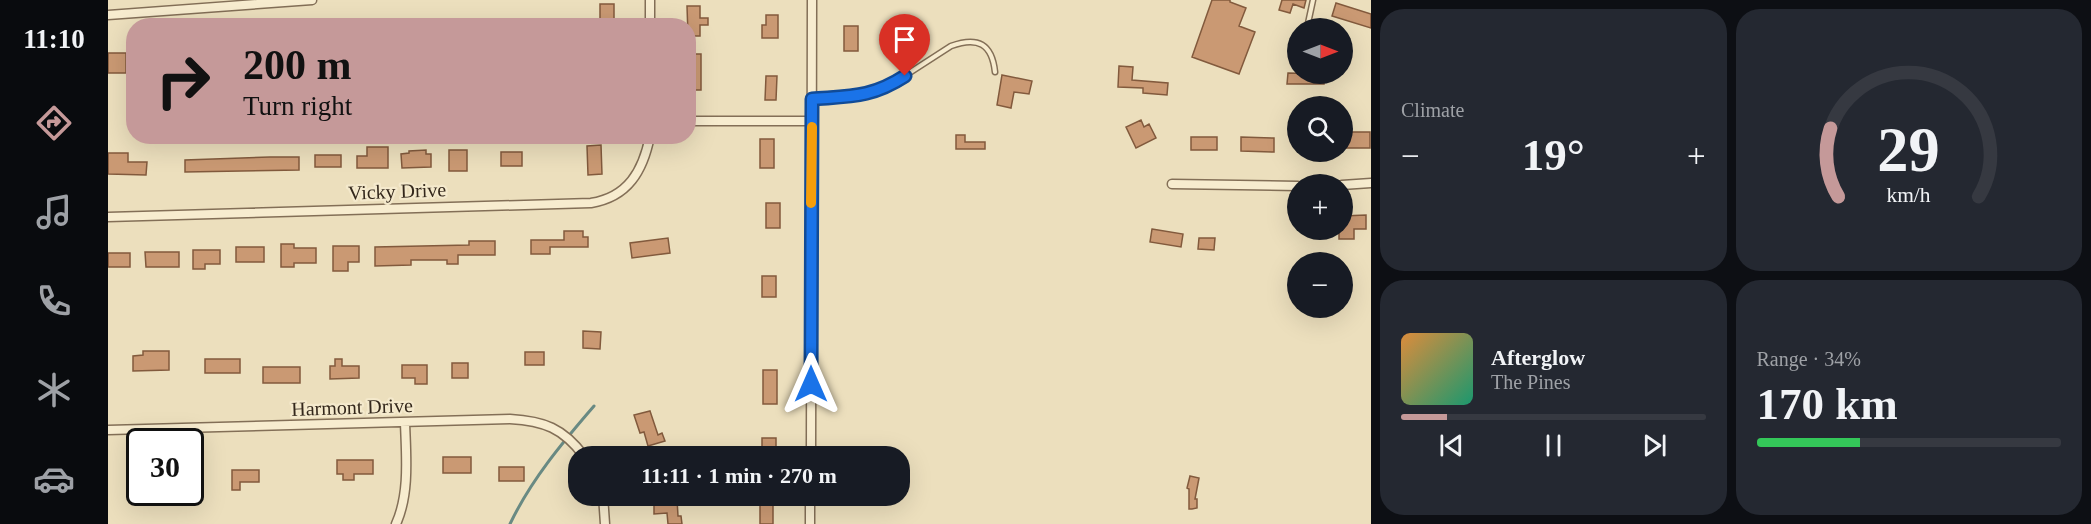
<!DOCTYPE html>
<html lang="en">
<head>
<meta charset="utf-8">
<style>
  body { margin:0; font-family:Georgia,serif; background:#242831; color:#f1f3f6; height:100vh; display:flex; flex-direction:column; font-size:22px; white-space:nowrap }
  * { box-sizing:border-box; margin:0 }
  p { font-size:20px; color:#9ea1a6 }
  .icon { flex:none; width:33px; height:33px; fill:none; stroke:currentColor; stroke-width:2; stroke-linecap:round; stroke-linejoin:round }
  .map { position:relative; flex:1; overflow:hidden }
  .panel { display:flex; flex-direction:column; gap:9px; padding:9px; background:#0d0f14; width:720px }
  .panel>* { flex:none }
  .top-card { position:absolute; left:18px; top:18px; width:570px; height:126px; border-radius:24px; box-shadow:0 6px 24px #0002; background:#c59999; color:#111; overflow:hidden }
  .needle { width:39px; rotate:90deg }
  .fabs { position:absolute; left:1179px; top:18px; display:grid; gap:12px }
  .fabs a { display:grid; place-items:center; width:66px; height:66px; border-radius:50%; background:#171b24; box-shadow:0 6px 24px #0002; font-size:30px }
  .speed { position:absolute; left:18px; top:428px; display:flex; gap:12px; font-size:30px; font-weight:700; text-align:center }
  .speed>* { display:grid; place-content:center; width:78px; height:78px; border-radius:50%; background:#171b24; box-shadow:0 6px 24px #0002; line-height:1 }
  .speed .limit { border:3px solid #111; border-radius:9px; background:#fff; color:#111 }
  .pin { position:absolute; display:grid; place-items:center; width:51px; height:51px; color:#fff; margin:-62px -26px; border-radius:50% 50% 50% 0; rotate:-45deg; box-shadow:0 0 6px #0007 }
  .pin .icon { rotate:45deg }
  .me { position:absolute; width:66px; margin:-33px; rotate:0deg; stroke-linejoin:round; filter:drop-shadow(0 0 4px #0008) }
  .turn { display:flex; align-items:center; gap:21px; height:126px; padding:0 18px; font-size:27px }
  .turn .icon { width:78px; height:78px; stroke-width:2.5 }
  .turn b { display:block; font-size:42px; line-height:51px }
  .big { font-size:45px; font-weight:600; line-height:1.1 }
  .panel .card { flex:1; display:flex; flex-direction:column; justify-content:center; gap:9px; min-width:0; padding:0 21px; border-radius:24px; background:#242831 }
  .panel .dial { align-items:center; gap:0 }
  .dial svg { height:156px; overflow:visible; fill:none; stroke:#363941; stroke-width:7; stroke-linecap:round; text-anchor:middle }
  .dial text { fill:#f1f3f6; stroke:none }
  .song { display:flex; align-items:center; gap:18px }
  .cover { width:72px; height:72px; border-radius:9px; background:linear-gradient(135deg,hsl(30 70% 55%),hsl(160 70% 35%)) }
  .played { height:6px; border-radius:3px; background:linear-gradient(90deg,#c59999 15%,#363941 15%) }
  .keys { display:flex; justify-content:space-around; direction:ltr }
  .heat { display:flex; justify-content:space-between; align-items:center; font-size:33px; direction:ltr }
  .charge { height:9px; border-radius:4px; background:linear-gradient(90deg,#34c759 34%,#363941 0) }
  .panel .tiles { flex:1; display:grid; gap:9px; grid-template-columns:repeat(2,1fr) }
  .trip { position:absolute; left:460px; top:446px; width:342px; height:60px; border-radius:24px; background:#171b24; box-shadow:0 6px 24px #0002; font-weight:600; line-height:60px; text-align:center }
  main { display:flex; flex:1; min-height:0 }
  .tabs { display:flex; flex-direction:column; width:108px; justify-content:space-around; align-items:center; background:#090b0e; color:#9ea1a6 }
  .tabs .icon { width:42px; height:42px }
  .tabs .selected { color:#c59999 }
  .tabs b { font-size:27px; color:#f1f3f6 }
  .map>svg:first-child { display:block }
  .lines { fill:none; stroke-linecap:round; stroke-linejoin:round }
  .stream { stroke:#698a83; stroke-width:3 }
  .building { fill:#ca9973; stroke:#825a3d; stroke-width:1.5 }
  .lane-casing { stroke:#836f57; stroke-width:7 }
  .street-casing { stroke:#836f57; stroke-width:11 }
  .lane { stroke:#f7eccf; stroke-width:4 }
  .street { stroke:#f7eccf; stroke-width:8 }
  .route-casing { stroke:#114b97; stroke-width:15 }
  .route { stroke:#1a73e8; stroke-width:10 }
  .slow { stroke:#f59e0b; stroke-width:10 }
  .labels { text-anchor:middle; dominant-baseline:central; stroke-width:4.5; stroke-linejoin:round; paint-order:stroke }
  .street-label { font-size:20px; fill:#33271b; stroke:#f4e9cc }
</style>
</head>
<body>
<main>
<nav class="tabs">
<b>11:10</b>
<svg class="icon selected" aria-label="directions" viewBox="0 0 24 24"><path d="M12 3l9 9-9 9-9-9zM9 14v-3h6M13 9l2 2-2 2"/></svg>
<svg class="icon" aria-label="music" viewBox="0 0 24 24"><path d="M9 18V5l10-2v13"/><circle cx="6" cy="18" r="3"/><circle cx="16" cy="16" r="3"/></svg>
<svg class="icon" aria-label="phone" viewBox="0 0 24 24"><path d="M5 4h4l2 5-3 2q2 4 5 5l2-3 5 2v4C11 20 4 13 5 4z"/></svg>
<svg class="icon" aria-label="climate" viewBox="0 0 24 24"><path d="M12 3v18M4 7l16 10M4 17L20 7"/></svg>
<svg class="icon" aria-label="car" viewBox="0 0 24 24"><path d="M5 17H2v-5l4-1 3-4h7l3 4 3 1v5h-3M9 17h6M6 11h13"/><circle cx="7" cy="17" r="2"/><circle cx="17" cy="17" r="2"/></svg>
</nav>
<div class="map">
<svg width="1263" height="524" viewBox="0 0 1263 524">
  <rect width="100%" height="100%" fill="#ecdfbd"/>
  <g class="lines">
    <!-- stream -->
    <path class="stream" d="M402 524C423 480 454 443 486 406"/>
  </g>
  <!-- building -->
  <path class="building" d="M1104 0H1122V2L1138 8 1131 26 1147 32 1131 74 1084 57Z
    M1174 0H1198L1196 8 1185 4 1182 13 1171 10Z
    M1228 3 1263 14V28L1224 16Z
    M492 4H506V26H492Z
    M579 6H592V18H600V25H592V36H580Z
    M658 15H670V38H654V25H658Z
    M736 26H750V51H736Z
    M0 53H18V73H0Z
    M580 54H593V90H580Z
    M1011 66 1025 67 1024 80 1060 83 1059 95 1035 93V88L1010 87Z
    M1180 73 1216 74V84H1179Z
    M894 75 924 81 921 94 906 92 903 108 889 105Z
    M658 76H669L668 100H657Z
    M1033 120 1036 127 1041 124 1048 138 1028 148 1018 127Z
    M1243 132H1262V148H1235V136H1243Z
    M848 135H857V142H877V149H848Z
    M1083 137H1109V150H1083Z
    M1133 137 1166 138V152L1133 151Z
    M652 139H666V168H652Z
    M493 145 494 174 480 175 479 146Z
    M259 147H280V168H249V156H259Z
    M318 150V154H323V167L294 168 293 154 301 153V151Z
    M341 150H359V171H341Z
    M393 152H414V166H393Z
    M0 153H20V162H39L38 175 0 174Z
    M207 155H233V167H207Z
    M162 157H191V170L77 172V160Z
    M658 203H672V228H658Z
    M1258 215V229H1246V239H1231V230H1234V216Z
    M1044 229 1075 234 1073 247 1042 242Z
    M456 231H475V237H480V247H442V254H423V240H456Z
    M560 238 562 253 524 258 522 243Z
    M1091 238H1107L1106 250 1090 249Z
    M361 241H387V255H350V264H339V260H303V265L267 266V247L361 245Z
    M173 244H186V248H208V263H186V267H173Z
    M225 246H251V262H240V271H225Z
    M128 247H156V262H128Z
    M85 250H112V264H97V269H85Z
    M37 252H71V267H38Z
    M0 253H22V267H0Z
    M654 276H668V297H654Z
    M475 331 493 332 492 349 475 348Z
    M35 351H61V370L25 371V356L35 355Z
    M417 352H436V365H417Z
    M97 359H132V373H97Z
    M227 359H234V366H251V378L222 379V366H227Z
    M344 363H360V378H344Z
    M294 365H319V384H307V378H294Z
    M155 367H192V383H155Z
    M655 370H669V404H655Z
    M542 411 550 435 554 433 557 441 540 446 536 432 532 433 526 415Z
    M654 438H668V456H654Z
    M335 457H363V473H335Z
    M229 460H265V474H246V480H235V474H229Z
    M391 467H416V481H391Z
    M124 470H151V482H132V490H124Z
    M1082 476 1091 478 1087 499H1089V508L1084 509H1081V489L1079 488Z
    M546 495H560V500L569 499 570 516H573L574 524H560L559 513 546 514Z
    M652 501H665V524H652Z"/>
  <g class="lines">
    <!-- lane casing -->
    <g class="lane-casing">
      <path id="lane" d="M1199 28 1205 0
        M704 99 761 94 781 86 843 46C870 36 884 44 887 72"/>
    </g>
    <!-- street casing -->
    <g class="street-casing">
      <path id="street" d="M542 0V26
        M0 15 204 0
        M580 121H704
        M1064 184 1190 186
        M1234 185 1263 183
        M0 217 483 203C520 197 535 171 542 136
        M0 430 402 419C436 421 455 428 476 456
        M703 456 704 0
        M495 495 497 524
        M288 524C302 493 298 455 297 422
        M702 524V495"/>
    </g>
    <!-- lane -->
    <use href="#lane" class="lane"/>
    <!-- street -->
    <use href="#street" class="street"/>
  </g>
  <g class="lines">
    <!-- route casing -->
    <g class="route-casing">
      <path id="route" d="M703 384 704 99C742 96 763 98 797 76"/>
    </g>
    <!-- route -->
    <use href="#route" class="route"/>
    <!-- slow -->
    <path class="slow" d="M703 203 704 127"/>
  </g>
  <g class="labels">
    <!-- street labels -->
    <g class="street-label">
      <text transform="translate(289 191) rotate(-2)">Vicky Drive</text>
      <text transform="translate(244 407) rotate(-2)">Harmont Drive</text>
    </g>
  </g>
</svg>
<div class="fabs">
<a><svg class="needle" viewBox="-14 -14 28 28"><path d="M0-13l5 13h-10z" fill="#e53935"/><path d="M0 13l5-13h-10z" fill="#9ea1a6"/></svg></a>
<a><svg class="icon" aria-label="search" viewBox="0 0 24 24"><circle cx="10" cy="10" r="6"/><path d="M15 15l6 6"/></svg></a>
<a>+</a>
<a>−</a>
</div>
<div class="speed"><div class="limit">30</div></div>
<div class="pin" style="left:797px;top:76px;background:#d93025"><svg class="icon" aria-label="arrive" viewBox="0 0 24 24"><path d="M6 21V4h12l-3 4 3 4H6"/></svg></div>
<svg class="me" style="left:703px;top:384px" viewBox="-20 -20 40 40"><path d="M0-17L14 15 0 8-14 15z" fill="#1a73e8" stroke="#fff" stroke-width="4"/></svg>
<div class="trip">11:11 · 1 min · 270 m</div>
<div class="top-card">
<div class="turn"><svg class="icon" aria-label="right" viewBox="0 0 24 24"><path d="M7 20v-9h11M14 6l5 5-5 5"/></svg><div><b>200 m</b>Turn right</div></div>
</div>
</div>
<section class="panel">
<div class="tiles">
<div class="card"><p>Climate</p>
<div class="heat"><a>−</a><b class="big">19°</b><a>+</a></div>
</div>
<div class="card dial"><svg viewBox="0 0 100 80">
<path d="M14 69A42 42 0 1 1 86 69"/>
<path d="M14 69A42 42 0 0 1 10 34" stroke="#c59999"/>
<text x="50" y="56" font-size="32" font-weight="700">29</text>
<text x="50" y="72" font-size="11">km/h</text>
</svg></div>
<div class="card">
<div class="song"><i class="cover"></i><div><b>Afterglow</b><p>The Pines</p></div></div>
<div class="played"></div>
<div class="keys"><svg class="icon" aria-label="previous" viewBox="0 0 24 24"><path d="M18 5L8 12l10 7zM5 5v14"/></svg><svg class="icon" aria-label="pause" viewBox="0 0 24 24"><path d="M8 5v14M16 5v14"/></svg><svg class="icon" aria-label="next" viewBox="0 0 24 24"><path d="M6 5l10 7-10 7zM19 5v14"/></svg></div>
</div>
<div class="card"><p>Range · 34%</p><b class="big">170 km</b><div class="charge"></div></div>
</div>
</section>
</main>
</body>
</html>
